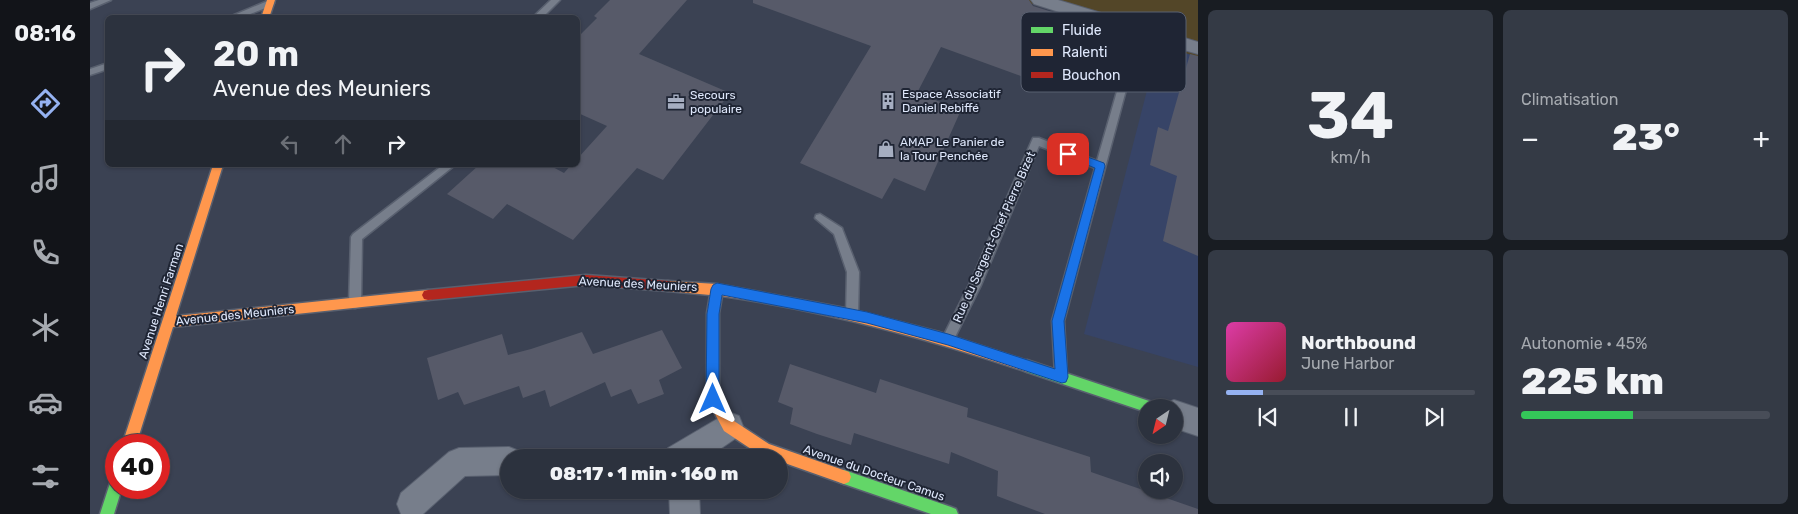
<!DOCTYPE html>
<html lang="fr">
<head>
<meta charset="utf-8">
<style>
  body { margin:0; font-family:Rubik,sans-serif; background:#343a45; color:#f1f3f6; height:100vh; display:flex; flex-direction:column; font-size:19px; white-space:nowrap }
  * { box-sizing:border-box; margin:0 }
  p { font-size:16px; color:#a6aab0 }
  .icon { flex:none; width:28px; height:28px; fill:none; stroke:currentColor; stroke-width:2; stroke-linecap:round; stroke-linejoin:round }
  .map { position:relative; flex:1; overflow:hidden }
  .side { display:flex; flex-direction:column; gap:10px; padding:10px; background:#181c22; width:600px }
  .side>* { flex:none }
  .banner { position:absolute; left:15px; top:15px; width:475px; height:152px; border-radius:8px; box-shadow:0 1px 4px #0004,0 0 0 1px #484d58; background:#2c323e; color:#f1f3f6; overflow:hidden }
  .needle { width:32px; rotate:215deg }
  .fabs { position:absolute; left:1048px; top:399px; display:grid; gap:10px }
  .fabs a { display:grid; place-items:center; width:45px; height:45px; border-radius:50%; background:#2c323e; box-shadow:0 1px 4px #0004,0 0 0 1px #484d58; font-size:25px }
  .speed { position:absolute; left:15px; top:434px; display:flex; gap:10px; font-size:25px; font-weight:700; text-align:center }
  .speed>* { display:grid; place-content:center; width:65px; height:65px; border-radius:50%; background:#2c323e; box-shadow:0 1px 4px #0004,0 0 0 1px #484d58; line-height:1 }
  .speed .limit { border:8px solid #d22; background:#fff; color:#111 }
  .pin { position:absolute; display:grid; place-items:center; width:42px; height:42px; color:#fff; margin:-21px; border-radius:10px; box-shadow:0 2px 8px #0006 }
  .me { position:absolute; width:55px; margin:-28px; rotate:0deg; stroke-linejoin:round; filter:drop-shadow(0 0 4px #0008) }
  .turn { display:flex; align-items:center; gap:18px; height:105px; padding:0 25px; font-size:22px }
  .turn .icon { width:65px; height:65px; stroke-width:2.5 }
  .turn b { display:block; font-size:35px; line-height:42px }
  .lanes { display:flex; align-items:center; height:48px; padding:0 25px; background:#0003; justify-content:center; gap:25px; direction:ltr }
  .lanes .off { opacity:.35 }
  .big { font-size:38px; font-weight:800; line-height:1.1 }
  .side .widget { flex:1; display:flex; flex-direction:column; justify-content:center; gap:8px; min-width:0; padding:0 18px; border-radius:8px; background:#343a45 }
  .side .dial { align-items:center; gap:0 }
  .dial b { font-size:65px; line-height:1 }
  .song { display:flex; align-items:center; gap:15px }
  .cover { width:60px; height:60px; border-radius:8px; background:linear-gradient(135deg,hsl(320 70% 55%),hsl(350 70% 35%)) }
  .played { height:5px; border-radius:2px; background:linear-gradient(90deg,#95b2f1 15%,#484d58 15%) }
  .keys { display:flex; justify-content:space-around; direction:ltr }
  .heat { display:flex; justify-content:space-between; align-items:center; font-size:28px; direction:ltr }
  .charge { height:8px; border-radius:4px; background:linear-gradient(90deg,#34c759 45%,#484d58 0) }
  .side .tiles { flex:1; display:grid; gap:10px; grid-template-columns:repeat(2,1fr) }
  .trip { position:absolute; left:410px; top:449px; width:288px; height:50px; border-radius:25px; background:#2c323e; box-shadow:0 1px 4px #0004,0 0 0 1px #484d58; font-weight:800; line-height:50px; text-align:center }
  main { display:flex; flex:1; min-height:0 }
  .menu { display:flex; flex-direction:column; width:90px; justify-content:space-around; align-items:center; background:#121419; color:#a6aab0 }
  .menu .icon { width:35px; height:35px }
  .menu .active { color:#95b2f1 }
  .menu b { font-size:22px; color:#f1f3f6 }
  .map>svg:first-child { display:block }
  .built { fill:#374467 }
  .green { fill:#534628 }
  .building { fill:#575a69 }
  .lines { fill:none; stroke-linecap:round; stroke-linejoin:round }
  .lane-casing { stroke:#59606f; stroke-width:3 }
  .street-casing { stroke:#59606f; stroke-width:2 }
  .fast-casing { stroke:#59606f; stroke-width:3 }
  .slow-casing { stroke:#59606f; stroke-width:3 }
  .jam-casing { stroke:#59606f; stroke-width:3 }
  .lane { fill:#777e8b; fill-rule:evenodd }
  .street { fill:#777e8b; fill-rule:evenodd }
  .fast { fill:#63d668; fill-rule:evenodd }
  .slow { fill:#ff974d; fill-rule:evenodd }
  .jam { fill:#b3261e; fill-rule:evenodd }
  .route { fill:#1a73e8; stroke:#114b97 }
  .labels { text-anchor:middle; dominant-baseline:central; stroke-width:4; stroke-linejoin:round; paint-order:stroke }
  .poi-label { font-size:12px; fill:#dfe8fc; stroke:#1f2534; text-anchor:start }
  .street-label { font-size:12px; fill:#dfe8fc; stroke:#1f2534 }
  .key { fill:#1f2534; stroke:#596070; stroke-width:1 }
  .key-label { font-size:14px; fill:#dfe8fc }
</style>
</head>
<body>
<main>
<nav class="menu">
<b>08:16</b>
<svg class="icon active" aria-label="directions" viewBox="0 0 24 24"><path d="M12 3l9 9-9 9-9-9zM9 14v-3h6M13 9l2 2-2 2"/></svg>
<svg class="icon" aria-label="music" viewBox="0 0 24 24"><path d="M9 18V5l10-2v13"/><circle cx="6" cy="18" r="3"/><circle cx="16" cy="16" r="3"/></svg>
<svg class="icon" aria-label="phone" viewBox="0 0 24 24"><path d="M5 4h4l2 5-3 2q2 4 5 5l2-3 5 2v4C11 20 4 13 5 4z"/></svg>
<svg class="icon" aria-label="climate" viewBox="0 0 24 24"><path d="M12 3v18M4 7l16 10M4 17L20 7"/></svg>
<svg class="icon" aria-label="car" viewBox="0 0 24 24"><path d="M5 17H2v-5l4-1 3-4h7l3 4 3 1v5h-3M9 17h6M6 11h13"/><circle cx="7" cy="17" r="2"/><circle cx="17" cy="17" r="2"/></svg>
<svg class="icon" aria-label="filters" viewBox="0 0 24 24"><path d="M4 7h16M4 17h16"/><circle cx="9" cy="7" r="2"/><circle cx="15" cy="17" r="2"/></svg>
</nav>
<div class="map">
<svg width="1108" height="514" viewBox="0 0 1108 514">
  <rect width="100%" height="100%" fill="#3b4253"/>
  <!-- built -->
  <path class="built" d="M1069 44 1108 57V367L994 334Z"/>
  <!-- green -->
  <path class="green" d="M930 0H1108V57Z"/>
  <!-- building -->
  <path class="building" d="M520 0H597L549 54 640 93 573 180 547 168 483 240 417 204 403 219 357 194 389 165H459L474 173 481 165H488V158L517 126 488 113V37L507 18 504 16Z
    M663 0H939L943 6 991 21 967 89 851 47 827 93 871 110 835 191 804 178 792 199 710 163 781 46 663 3Z
    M1100 54 1108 56V256L1073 241 1087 176 1060 165 1068 127 1078 131Z
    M572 330 592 368 569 380 574 394 548 404 541 389 521 397 515 382 460 407 455 390 433 398 429 386 374 405 368 392 348 400 337 358 412 334 418 355 441 349 492 332 503 354Z
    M700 364 786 393 790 379 878 408 877 417 1000 457 1001 472 1108 509V514H955L907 496 908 471 861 452 859 464 764 433 761 445 727 434 700 424 703 408 688 402Z"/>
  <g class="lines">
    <!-- lane casing -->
    <g class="lane-casing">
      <path id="lane" d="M9 0H21L0 9V3Z
        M180 0 184 3 183 5 150 18H137Z
        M461 0H470L452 18H442Z
        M1044 27 1048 30 1044 60 974 321 977 375 975 379 971 381 967 379 965 375 962 321 1005 168 949 146 891 285 862 343 858 345 854 343 852 339 880 283 943 138H949L1007 161 1036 60 1040 30Z
        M18 63V69L0 75V69Z
        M353 165H365L272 239 271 303 269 307 265 308 261 307 259 303 261 237 263 234Z
        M730 214 752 228 753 231 769 272 768 315 766 319 762 320 758 319 756 315 757 272 744 234 725 218 726 215Z"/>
    </g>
    <!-- street casing -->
    <g class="street-casing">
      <path id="street" d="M941 0H968L1108 42V54L1038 34 944 4Z
        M1084 400 1108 408V436L1084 428V408H1073L1074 404Z
        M639 412 649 416 653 426 649 436 617 458H574L578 448Z
        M419 447 429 451 432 458H419V475L375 476 333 514H311L307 504 311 493 359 452 369 448Z
        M579 490H609L610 514H580Z"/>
    </g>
    <!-- fast casing -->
    <g class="fast-casing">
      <path id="fast" d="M937 360 1062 402 1067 403 1068 408H1056V412L937 372 933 370 931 366 933 362Z
        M754 470 861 507 866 509 868 514H841L754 484 749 482 747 477 749 472Z
        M26 478V488H32L24 514H10L21 480Z"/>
    </g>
    <!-- slow casing -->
    <g class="slow-casing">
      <path id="slow" d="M177 0H185L179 18H171Z
        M123 165H133L86 316 338 290 342 291 344 295 342 299 338 300 83 327 46 445H32Z
        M578 281 627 284 760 309 849 332 941 362 943 366 941 370 937 372C837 338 736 311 632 296L629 313V398L644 421 679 444 759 472 761 477 759 482 754 484 689 461V458H677L670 455 634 431 617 399V313L620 295 578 291 574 290 572 286 574 282Z"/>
    </g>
    <!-- jam casing -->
    <g class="jam-casing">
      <path id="jam" d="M496 275 578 281 582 282 584 286 582 290 578 291 496 285 338 300 334 299 332 295 334 291 338 290Z"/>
    </g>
    <!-- lane -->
    <use href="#lane" class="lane"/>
    <!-- street -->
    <use href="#street" class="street"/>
    <!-- fast -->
    <use href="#fast" class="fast"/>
    <!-- slow -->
    <use href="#slow" class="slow"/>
    <!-- jam -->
    <use href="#jam" class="jam"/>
  </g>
  <!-- route -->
  <path class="route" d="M978 150 1014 163 1015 166 974 321 978 377 976 382 972 383 858 345 777 323 632 295 629 314V399L627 403 623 405 618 403 616 399 617 314 621 289 623 285 627 283 777 312 858 334 965 369 962 321 1005 168 975 156V151Z"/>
  <!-- icons -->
  <defs>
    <g id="building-bare" transform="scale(1.35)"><path d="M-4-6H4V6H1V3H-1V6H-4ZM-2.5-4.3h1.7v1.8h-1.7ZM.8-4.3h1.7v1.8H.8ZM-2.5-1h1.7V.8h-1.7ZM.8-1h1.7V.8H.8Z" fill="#a6aec1" stroke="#1f2534" stroke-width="2.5" paint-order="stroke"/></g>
    <g id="office-bare" transform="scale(1.35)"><path d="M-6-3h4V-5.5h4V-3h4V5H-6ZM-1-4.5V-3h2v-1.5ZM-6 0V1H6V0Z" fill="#a6aec1" stroke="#1f2534" stroke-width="2.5" paint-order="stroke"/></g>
    <g id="shop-bare" transform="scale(1.35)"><path d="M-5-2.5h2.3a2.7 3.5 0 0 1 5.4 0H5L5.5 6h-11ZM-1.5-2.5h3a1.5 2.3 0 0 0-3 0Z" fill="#a6aec1" stroke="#1f2534" stroke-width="2.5" paint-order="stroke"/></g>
  </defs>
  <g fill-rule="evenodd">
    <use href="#building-bare" x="798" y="101"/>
    <use href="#office-bare" x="586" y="102"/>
    <use href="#shop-bare" x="796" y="149"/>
  </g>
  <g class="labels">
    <!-- poi labels -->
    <g class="poi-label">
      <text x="812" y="94">Espace Associatif<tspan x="812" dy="14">Daniel Rebiffé</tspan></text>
      <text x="600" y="95">Secours<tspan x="600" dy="14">populaire</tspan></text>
      <text x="810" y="142">AMAP Le Panier de<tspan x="810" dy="14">la Tour Penchée</tspan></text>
    </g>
    <!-- street labels -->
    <g class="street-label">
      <text transform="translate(904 237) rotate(-66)">Rue du Sergent-Chef Pierre Bizet</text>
      <text transform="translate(548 284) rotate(3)">Avenue des Meuniers</text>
      <text transform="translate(71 301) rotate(-72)">Avenue Henri Farman</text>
      <text transform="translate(145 315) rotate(-6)">Avenue des Meuniers</text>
      <text transform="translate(784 473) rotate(19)">Avenue du Docteur Camus</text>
    </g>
  </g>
  <!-- legend -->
  <rect x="931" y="12" width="165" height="80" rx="8" class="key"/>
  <rect x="941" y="27" width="22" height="6" fill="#63d668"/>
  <rect x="941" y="49" width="22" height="7" fill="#ff974d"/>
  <rect x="941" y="72" width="22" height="6" fill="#b3261e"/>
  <g class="key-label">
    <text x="972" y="35">Fluide</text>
    <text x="972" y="57">Ralenti</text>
    <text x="972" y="80">Bouchon</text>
  </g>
</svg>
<div class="fabs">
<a><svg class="needle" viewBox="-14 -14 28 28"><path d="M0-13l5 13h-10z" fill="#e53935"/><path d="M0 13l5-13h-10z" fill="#a6aab0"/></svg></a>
<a><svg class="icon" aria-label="sound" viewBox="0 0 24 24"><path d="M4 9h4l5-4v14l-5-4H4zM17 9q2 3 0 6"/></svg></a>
</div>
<div class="speed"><div class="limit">40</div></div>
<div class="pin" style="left:978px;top:154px;background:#d93025"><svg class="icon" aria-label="arrive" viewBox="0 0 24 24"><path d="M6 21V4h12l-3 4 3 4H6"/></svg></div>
<svg class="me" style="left:623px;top:399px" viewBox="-20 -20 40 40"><path d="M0-17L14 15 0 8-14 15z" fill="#1a73e8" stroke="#fff" stroke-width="4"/></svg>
<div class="trip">08:17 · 1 min · 160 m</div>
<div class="banner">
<div class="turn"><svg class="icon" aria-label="right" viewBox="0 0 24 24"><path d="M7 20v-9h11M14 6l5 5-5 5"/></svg><div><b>20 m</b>Avenue des Meuniers</div></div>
<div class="lanes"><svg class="icon off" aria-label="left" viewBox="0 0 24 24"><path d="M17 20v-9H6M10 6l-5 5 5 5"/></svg><svg class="icon off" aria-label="ahead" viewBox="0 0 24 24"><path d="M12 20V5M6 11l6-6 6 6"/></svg><svg class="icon" aria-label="right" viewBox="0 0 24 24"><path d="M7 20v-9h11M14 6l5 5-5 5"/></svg></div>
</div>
</div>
<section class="side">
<div class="tiles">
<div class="widget dial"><b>34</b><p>km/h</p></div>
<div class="widget"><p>Climatisation</p>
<div class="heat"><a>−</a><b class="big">23°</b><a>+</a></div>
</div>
<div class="widget">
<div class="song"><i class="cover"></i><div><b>Northbound</b><p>June Harbor</p></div></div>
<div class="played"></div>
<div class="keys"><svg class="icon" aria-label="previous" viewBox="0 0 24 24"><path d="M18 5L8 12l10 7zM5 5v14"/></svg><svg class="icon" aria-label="pause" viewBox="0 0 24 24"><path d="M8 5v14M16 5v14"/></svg><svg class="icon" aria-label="next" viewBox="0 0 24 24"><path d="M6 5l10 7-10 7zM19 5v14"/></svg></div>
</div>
<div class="widget"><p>Autonomie · 45%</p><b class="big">225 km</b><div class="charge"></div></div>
</div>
</section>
</main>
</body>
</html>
